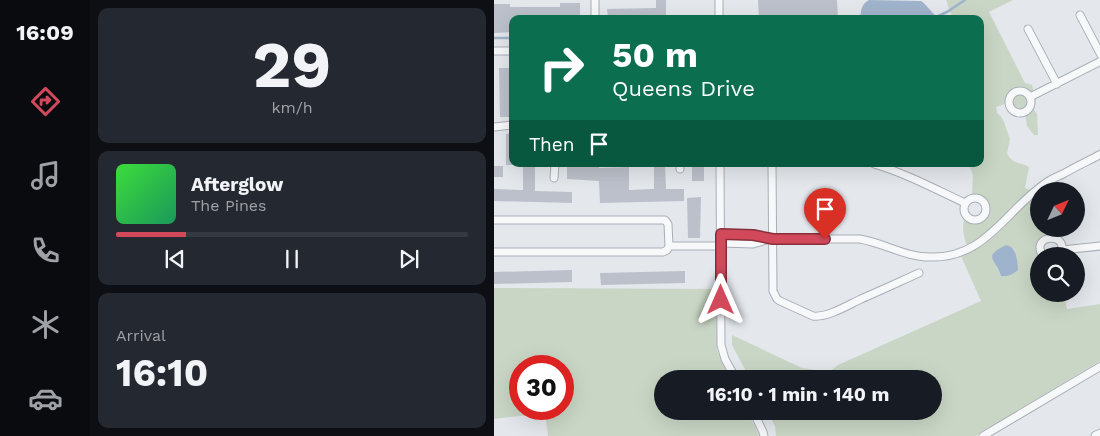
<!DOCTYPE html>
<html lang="en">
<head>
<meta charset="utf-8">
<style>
  body { margin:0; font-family:"Work Sans",sans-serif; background:#242831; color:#f1f3f6; height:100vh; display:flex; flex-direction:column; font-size:19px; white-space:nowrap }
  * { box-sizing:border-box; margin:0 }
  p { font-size:16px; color:#9ea1a6 }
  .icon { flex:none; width:28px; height:28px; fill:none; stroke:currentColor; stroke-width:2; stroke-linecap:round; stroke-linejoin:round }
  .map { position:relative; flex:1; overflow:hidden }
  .drawer { display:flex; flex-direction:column; gap:8px; padding:8px; background:#0d0f14; width:404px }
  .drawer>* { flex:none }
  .top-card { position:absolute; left:15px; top:15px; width:475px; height:152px; border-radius:10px; box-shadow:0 5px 20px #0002; background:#0b6e4f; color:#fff; overflow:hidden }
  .needle { width:32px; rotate:47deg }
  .fabs { position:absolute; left:536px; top:182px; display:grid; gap:10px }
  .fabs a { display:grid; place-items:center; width:55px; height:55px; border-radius:50%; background:#171b24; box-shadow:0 5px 20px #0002; font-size:25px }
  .speed { position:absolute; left:15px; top:355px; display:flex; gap:10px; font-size:25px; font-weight:700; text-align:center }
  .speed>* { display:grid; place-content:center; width:65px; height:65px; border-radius:50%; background:#171b24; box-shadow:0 5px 20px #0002; line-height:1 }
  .speed .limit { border:8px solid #d22; background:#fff; color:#111 }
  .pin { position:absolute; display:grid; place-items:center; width:42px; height:42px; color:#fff; margin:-51px -21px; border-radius:50% 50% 50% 0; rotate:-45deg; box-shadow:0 0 5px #0007 }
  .pin .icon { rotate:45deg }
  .me { position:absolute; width:55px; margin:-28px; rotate:0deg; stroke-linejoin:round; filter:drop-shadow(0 0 4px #0008) }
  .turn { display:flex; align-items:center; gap:18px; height:105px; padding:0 20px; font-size:22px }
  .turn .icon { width:65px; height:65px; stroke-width:2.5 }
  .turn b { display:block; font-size:35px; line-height:42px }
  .then { display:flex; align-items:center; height:48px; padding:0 20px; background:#0003; gap:10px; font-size:19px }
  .big { font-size:38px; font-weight:700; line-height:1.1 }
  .drawer .card { flex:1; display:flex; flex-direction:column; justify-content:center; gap:8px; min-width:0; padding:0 18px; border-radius:10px; background:#242831 }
  .drawer .dial { align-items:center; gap:0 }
  .dial b { font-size:65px; line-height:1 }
  .song { display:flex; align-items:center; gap:15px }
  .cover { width:60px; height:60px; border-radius:8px; background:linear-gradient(135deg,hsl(120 70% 55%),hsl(150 70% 35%)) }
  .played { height:5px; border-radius:2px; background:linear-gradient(90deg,#d1495b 20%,#363941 20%) }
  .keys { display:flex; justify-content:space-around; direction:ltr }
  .trip { position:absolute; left:160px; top:370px; width:288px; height:50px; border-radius:25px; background:#171b24; box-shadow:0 5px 20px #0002; font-weight:700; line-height:50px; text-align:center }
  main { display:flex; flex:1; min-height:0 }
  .tabs { display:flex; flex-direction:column; width:90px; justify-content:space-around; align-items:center; background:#090b0e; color:#9ea1a6 }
  .tabs .icon { width:35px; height:35px }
  .tabs .on { color:#d1495b }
  .tabs b { font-size:22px; color:#f1f3f6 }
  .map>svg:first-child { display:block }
  .green { fill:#c9d6c5; fill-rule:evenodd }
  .water { fill:#9fb4cc }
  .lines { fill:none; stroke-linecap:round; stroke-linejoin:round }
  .stream { stroke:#9fb4cc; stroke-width:2.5 }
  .building { fill:#bbc0ca }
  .minor-casing { stroke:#a9aeb7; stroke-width:9 }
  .tertiary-casing { stroke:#a9aeb7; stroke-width:11 }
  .minor { stroke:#f7f8fa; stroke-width:7 }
  .tertiary { stroke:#f7f8fa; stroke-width:9 }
  .route-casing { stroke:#882f3b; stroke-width:12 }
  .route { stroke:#d1495b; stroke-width:9 }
</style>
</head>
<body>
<main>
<nav class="tabs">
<b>16:09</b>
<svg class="icon on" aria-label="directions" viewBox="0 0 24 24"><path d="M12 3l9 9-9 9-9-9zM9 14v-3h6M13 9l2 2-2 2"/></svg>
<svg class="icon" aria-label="music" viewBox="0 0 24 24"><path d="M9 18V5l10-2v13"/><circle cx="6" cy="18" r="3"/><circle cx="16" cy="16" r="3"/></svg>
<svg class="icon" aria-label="phone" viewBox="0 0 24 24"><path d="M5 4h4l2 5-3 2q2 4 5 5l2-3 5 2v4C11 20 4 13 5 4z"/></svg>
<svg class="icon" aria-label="climate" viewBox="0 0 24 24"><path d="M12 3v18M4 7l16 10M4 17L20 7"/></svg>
<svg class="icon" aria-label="car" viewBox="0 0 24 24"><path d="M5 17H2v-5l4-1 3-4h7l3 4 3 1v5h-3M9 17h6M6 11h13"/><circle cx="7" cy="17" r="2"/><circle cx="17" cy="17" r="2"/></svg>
</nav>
<section class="drawer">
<div class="card dial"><b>29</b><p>km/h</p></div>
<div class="card">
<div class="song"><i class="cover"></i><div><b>Afterglow</b><p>The Pines</p></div></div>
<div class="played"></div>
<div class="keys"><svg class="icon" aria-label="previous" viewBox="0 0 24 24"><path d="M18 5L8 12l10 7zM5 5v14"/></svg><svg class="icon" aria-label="pause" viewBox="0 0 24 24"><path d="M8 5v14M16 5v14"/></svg><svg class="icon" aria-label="next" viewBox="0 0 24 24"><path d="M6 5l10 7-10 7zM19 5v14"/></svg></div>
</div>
<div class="card"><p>Arrival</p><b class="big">16:10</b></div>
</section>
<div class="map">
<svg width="607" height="436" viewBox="0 0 607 436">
  <rect width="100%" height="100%" fill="#e4e7ec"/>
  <!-- green -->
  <path class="green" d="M452 0H519L495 12 531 83 538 85 542 101 540 110 543 114 544 135H540L533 126 531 114C522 116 516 112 513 103L502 107 503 113C511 118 512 130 516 139L513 154C521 166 526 161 535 167L531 188 536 190C516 211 498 231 473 245 470 238 467 225 471 218 493 233 504 195 478 195L479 175 476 167 477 164H486V19H459Z
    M545 192V229H551L553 232 546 256H545V294H570L573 309 606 304V361L482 436H282L281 426 273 411H439V379H256L238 345V335L308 368 335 372 344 365 487 301 467 256C502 242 517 215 545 192ZM520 249 522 258 507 276 498 257Z
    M0 288 222 289 223 350 228 363 236 379H169V411H253L261 427 265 436H54L51 413 0 419ZM26 366H69V409H26Z"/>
  <!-- water -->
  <path class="water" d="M375 0 427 1C433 5 436 11 442 16V19H366C367 11 367 4 375 0Z
    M512 245C523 247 523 260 524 270 519 274 514 277 507 276 501 258 488 257 512 245Z"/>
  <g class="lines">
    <!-- stream -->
    <path class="stream" d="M442 17 453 12 471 0
      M0 38H19"/>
  </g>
  <!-- building -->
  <path class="building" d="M162 0H172V19H114L113 9 162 8Z
    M264 0H343L344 19H265Z
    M66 3H86V19H19V32L0 33V4H16V7H66Z
    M5 68H17L18 117H6Z
    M19 133V165H12V134Z
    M29 164H41V191L78 192V203L0 201V189L29 190Z
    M73 164H105V168L135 167V190L160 189V164H171L172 189H190V201L106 203 105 181 73 179Z
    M198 164H210V181H198Z
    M0 166H9V177H0Z
    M207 197 206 238H194L193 198Z
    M78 270V282L0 284V272Z
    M191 271V283L107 285 106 273Z"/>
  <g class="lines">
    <!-- minor casing -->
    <g class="minor-casing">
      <path id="minor" d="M586 15 607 55
        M101 19V0
        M225 19V0
        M534 29 563 84
        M0 51H19
        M515 102a11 11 0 1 1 22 0a11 11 0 1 1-22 0Z
        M536 97 607 61
        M0 127 19 125
        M186 164V169
        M226 164 227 345 231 359 242 379
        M278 164 279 291 283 299 286 301 319 316C333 318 354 305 367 299 386 291 405 282 425 273
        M380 164C411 173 441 189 471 203
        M60 178 61 164
        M470 209a11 11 0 1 1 22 0a11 11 0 1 1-22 0Z
        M0 220H171L174 224 175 246 173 250 169 252H0
        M227 234 259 235 279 239H366C390 243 411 257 436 257 490 259 511 212 549 185 555 180 562 177 569 174 581 167 594 161 607 154
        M227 243 259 244 276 239
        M175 246H227
        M568 250 607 246
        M549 256C534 233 580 232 565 256
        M259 411 269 432 270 436
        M489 436 607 366"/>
    </g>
    <!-- tertiary casing -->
    <g class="tertiary-casing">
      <path id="tertiary" d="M602 436 607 434"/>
    </g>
    <!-- minor -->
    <use href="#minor" class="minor"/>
    <!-- tertiary -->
    <use href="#tertiary" class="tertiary"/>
  </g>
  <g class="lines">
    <!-- route casing -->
    <g class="route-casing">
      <path id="route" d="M227 300V234L259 235 279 239H331"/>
    </g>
    <!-- route -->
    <use href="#route" class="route"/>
  </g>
</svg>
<div class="fabs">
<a><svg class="needle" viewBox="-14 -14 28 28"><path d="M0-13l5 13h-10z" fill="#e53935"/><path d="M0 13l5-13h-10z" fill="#9ea1a6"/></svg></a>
<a><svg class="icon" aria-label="search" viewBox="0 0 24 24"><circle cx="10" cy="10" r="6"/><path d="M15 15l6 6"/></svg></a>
</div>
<div class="speed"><div class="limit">30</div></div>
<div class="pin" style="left:331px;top:239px;background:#d93025"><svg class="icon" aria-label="arrive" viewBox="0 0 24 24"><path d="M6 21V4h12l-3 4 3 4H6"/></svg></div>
<svg class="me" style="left:227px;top:300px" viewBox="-20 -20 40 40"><path d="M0-17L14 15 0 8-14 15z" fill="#d1495b" stroke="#fff" stroke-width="4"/></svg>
<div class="trip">16:10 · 1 min · 140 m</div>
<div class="top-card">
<div class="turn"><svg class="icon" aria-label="right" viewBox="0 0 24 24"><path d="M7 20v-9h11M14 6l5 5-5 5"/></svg><div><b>50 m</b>Queens Drive</div></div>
<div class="then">Then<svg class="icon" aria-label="arrive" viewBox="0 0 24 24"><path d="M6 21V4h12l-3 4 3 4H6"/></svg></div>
</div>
</div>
</main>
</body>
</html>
